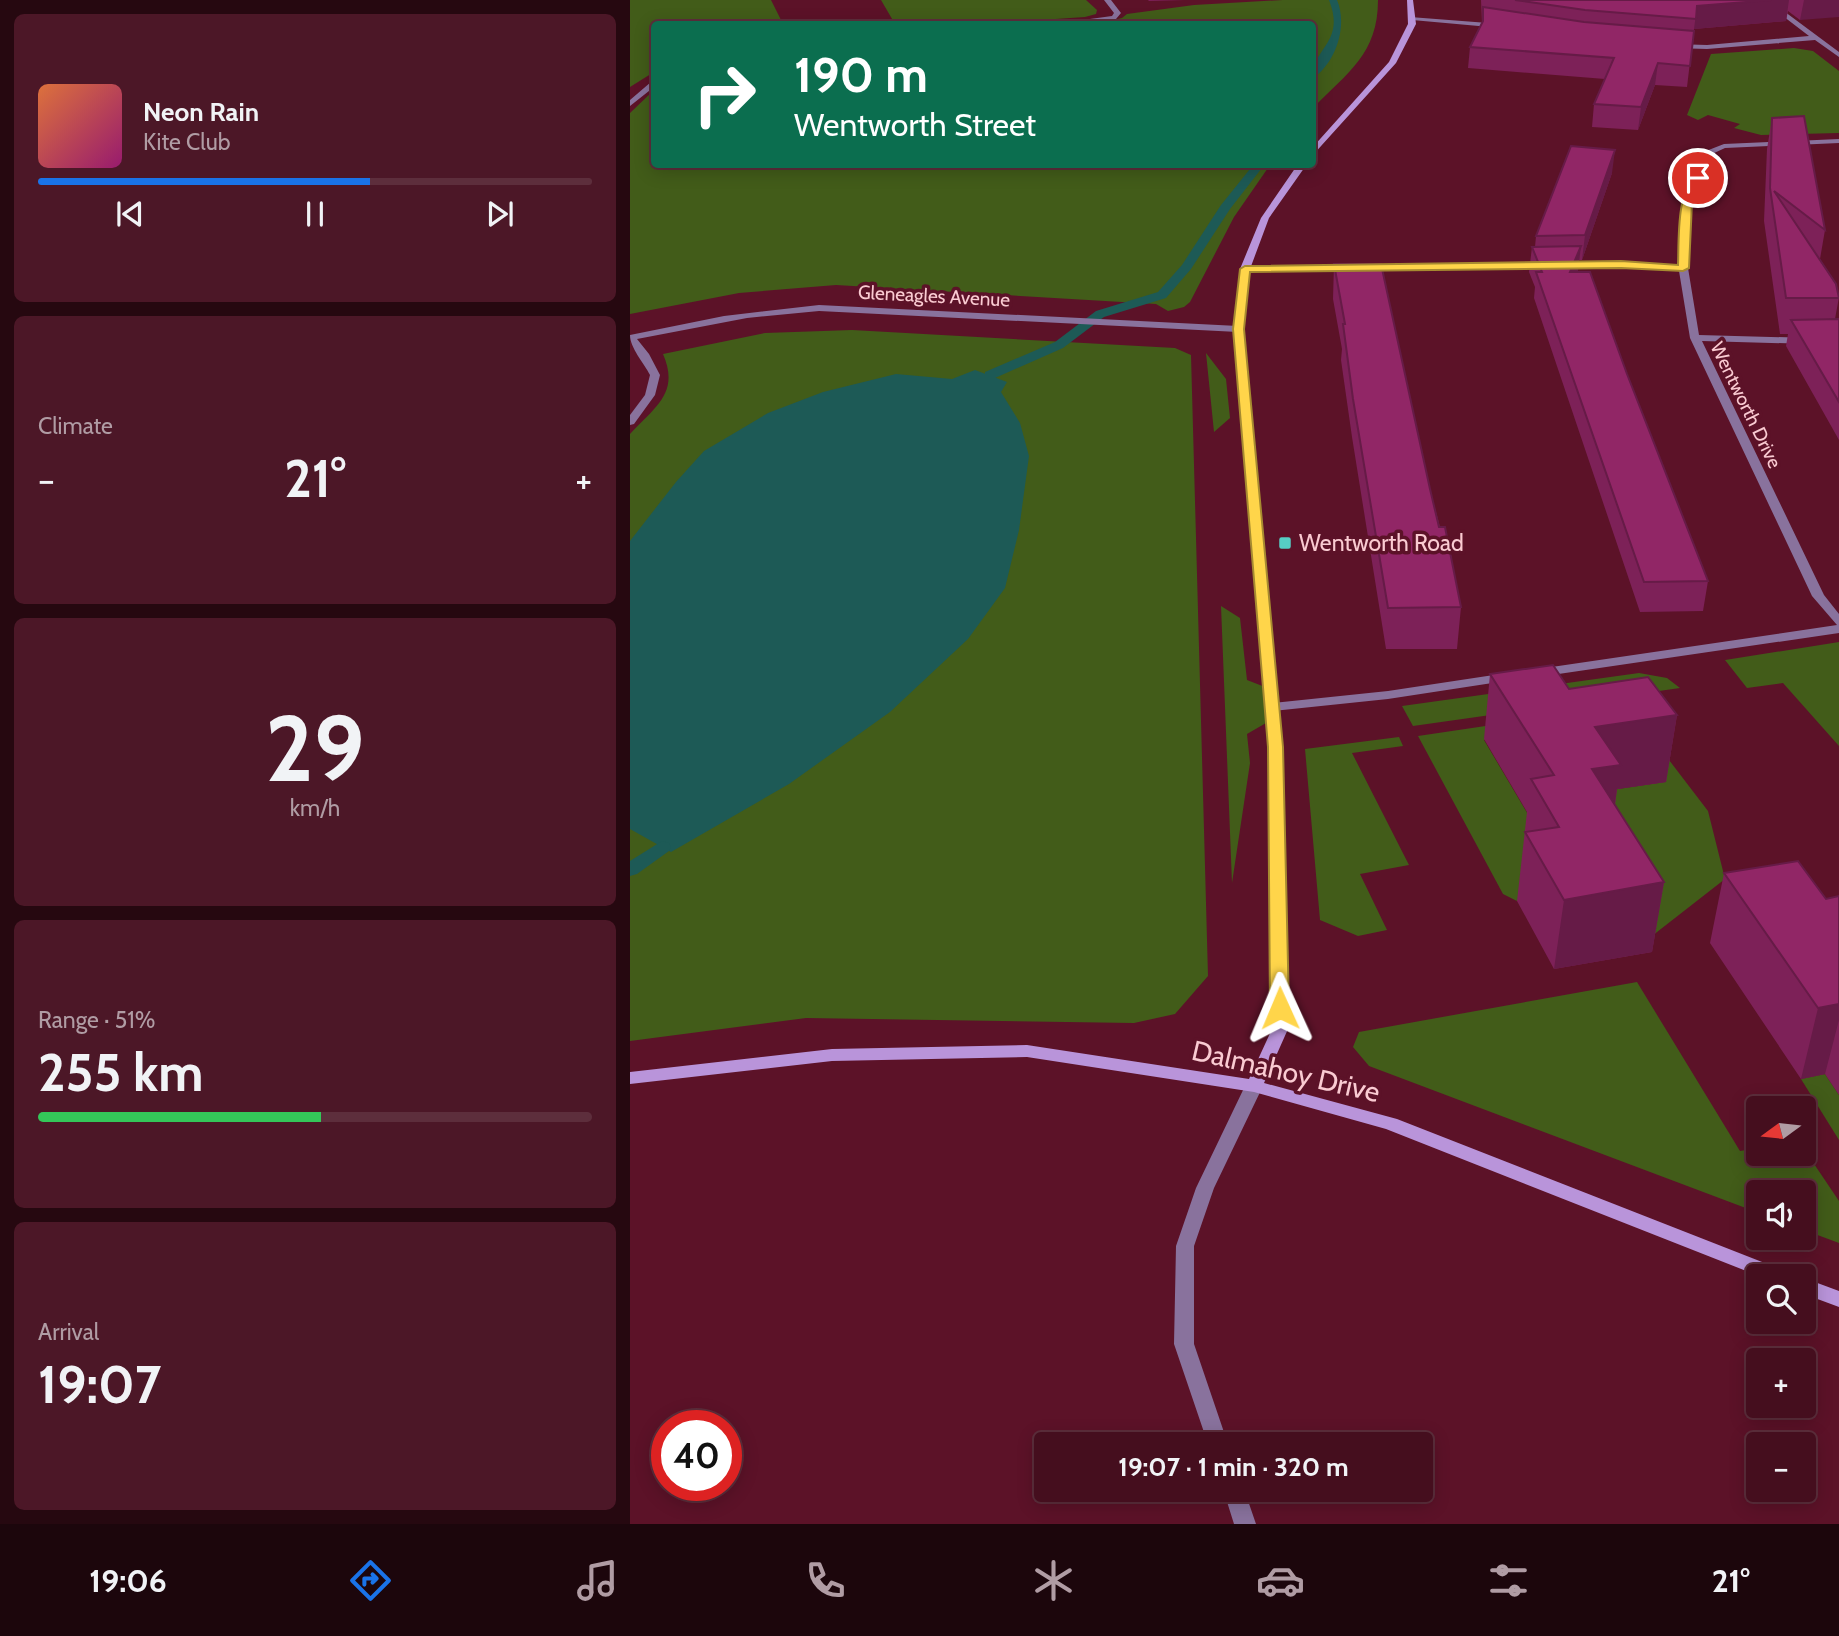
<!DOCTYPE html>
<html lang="en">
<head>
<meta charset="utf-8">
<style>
  body { margin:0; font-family:Cabin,sans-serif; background:#4c1727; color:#f1f3f6; height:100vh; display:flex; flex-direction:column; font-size:26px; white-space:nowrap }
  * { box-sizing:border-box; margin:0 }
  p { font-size:23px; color:#b09ca4 }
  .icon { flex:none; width:38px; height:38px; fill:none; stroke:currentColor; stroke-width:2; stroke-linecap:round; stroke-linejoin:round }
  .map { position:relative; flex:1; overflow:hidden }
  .sheet { display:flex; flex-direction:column; gap:14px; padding:14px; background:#260810; width:630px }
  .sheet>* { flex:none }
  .hud { position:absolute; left:21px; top:21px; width:665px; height:147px; border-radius:7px; box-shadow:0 4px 18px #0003,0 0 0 2px #5d2e3c; background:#0b6e4f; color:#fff; overflow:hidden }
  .needle { width:46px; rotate:255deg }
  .controls { position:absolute; left:1116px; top:1096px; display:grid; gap:14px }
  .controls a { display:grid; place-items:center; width:70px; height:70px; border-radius:7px; background:#450e1e; box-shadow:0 4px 18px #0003,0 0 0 2px #5d2e3c; font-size:35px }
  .speed { position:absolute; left:21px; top:1410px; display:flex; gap:14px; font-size:35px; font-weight:700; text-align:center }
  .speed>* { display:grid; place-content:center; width:91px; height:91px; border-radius:50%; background:#450e1e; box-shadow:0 4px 18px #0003,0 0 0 2px #5d2e3c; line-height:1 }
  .speed .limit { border:10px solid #d22; background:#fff; color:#111 }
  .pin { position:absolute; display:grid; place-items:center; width:60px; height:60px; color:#fff; margin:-30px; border:4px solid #fff; border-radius:50%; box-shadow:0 2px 7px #0007 }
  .me { position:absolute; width:77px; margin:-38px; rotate:359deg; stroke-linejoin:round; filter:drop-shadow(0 0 5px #0008) }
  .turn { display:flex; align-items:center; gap:24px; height:147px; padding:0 28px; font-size:32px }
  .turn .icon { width:91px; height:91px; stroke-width:2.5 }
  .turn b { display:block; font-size:49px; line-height:60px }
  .big { font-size:52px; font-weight:800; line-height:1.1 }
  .sheet .card { flex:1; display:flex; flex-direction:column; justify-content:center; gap:10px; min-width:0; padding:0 24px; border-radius:10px; background:#4c1727 }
  .sheet .dial { align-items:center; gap:0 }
  .dial b { font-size:91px; line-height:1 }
  .song { display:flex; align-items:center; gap:21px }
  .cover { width:84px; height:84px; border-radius:10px; background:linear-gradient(135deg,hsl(20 70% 55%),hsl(320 70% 35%)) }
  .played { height:7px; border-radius:4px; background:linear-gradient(90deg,#1a73e8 60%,#5d2e3c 60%) }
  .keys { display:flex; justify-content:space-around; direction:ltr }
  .heat { display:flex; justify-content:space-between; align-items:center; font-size:38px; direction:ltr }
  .charge { height:10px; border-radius:5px; background:linear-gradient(90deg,#34c759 51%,#5d2e3c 0) }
  .trip { position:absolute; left:404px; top:1432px; width:399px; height:70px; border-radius:7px; background:#450e1e; box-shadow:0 4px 18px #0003,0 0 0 2px #5d2e3c; font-weight:800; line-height:70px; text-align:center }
  .tab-bar { display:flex; height:112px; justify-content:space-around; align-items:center; background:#1c060c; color:#b09ca4 }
  .tab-bar .icon { width:49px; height:49px }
  .tab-bar .current { color:#1a73e8 }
  .tab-bar b { font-size:32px; color:#f1f3f6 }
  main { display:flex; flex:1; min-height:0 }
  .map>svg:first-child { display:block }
  .green { fill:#425c19 }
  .water { fill:#1d5a56 }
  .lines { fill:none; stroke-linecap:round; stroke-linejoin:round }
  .stream { fill:#1d5a56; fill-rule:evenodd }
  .street { fill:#89729d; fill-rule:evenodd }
  .secondary { fill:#b994da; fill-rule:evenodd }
  .wall { fill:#7d2158 }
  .shaded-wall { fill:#661b47 }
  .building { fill:#912666; stroke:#661b47; stroke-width:2 }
  .route { fill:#ffd54a; stroke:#a68a30; stroke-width:2 }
  .poi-dot { fill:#56cec4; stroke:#5c1228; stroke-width:2.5 }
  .labels { text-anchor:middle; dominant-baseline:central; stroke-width:7; stroke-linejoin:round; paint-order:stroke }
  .far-street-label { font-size:19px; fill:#facbd2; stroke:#5c1228 }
  .poi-label { font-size:23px; fill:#facbd2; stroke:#5c1228; text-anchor:start }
  .near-street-label { font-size:28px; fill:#facbd2; stroke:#5c1228 }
</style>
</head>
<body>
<main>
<section class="sheet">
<div class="card">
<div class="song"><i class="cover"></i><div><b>Neon Rain</b><p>Kite Club</p></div></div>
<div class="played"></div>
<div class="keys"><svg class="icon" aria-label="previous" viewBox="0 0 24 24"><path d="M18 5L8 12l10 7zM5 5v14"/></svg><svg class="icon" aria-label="pause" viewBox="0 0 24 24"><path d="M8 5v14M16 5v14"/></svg><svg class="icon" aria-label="next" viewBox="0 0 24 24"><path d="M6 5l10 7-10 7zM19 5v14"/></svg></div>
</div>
<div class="card"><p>Climate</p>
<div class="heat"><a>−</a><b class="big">21°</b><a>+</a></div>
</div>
<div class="card dial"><b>29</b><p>km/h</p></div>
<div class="card"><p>Range · 51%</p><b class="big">255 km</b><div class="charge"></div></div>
<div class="card"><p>Arrival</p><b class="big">19:07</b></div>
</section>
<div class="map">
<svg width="1209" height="1524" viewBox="0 0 1209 1524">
  <rect width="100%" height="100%" fill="#5c1228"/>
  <!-- green -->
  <path class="green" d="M0 0H141L153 24H24V72L0 87Z
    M251 0H456L467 10 466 14 455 17 351 24H265Z
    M653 0H748C748 54 718 72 683 108L682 24H465L492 18 497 14 564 5Z
    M1164 48 1183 51 1209 71V133L1131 135 1104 128 1110 124 1078 115 1068 120 1057 115 1081 54Z
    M24 90V164L640 165 604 217 560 302 554 307 538 311 526 304 206 285 109 293 0 314V113Z
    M222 330 545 348 561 355 578 976 545 1014 504 1023 176 1018 0 1041V434C25 407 50 393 33 354L135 333Z
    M576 353 596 379 600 418 584 432Z
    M591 606 610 618 617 680 635 687 636 723 617 734 620 763 602 883Z
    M1209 642V746L1153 683 1117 688 1095 660Z
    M1009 673 1037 678 1050 688 783 726 772 706Z
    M997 705 1078 811 1095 879 995 957 954 889 981 885 953 837 980 832 951 786 962 784 968 792 1035 782 1008 743 946 752 949 759 935 761 915 730 854 740 915 843 893 847 920 895 887 901 873 894 788 736Z
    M769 737 773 746 722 753 779 865 730 874 757 930 728 936 690 920 675 749Z
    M1007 982 1110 1151 1129 1148V1153H1174V1149L1209 1201V1243L1174 1230V1192H1129V1213L739 1066 723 1047 729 1032Z
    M1195 1074 1209 1095V1140L1171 1079Z"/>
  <!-- water -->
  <path class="water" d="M345 370 377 382 371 392 390 423 399 456 389 530 375 588 338 639 260 712 159 784 41 852 0 829V541L46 482 74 451 138 413 193 392 266 374 322 379Z"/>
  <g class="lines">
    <!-- stream -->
    <path class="stream" d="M699 0H707C718 26 706 63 682 79 682 47 716 43 699 0Z
      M624 164H635L600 209 561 269 536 298 474 317 433 348 365 378H355V372L425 342 466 311 528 292 552 265 591 205Z
      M32 841 39 843 41 847 39 851 7 874 0 876V861Z"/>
    <!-- street -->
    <path class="street" d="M474 0H481L491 13 486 19 442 24H423L482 16 484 13Z
      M1132 0H1139L1209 52V57L1185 40 1077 49 1044 48 1040 46 1044 44 1077 45 1179 36Z
      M780 17 871 24 875 26 871 28 782 20Z
      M21 82H24V87L0 106V100Z
      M1209 139V143L1095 148 1082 154 1061 202 1058 268 1069 335 1182 338 1209 336V342L1182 344 1072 341 1194 595 1209 614V633L908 677 903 676 901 673 903 670 908 669 1207 625 1182 596 1060 338 1049 271 991 268 615 272 610 269 615 266 991 262 1049 265 1053 202 1076 151 1094 144Z
      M189 305 608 326 613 329 608 332 189 311 117 318 7 339 19 354 30 375 25 395 4 424 0 425V415L15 395 20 375C14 363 0 348 0 335L94 316Z
      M877 673 884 677 882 680 758 699 643 711 636 707 643 703 758 691Z
      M624 1080 630 1082 633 1086 584 1188 564 1246V1344L598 1444H578L544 1344 546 1246 566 1188 615 1086 618 1082Z
      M593 1489H614L626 1524H604Z"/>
    <!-- secondary -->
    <path class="secondary" d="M777 0H783L786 24 766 63 682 156V148L759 62 778 24Z
      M668 164H677L639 218 620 269 613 329 653 747 658 1029 634 1083 767 1119 1155 1271 1157 1276H1129L756 1129 624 1092 397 1057 202 1061 0 1084V1072L202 1049 397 1045 619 1079 642 1029 639 747 603 329 610 269 631 218Z
      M1174 1278 1209 1291V1307L1174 1294Z"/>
  </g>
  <!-- wall -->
  <path class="wall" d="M518 0H555L519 1Z
    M851 0H1209L1170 20 1158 11 1156 21 1064 29 1057 87 1025 85 1008 130 962 127 964 104 975 79 838 68 840 47 852 23Z
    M1142 118 1195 230 1190 259 1209 297 1205 319H1209V440L1156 346 1158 334H1150L1134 221 1137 149Z
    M982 173 952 260H949L947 272 997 374 1078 581 1073 611 1010 612 904 298 905 287 899 272 902 247H905L906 236Z
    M704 264 800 489 831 607 827 649H756L722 437 711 360 712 349 703 299Z
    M860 674 939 689 1047 715 1036 782 987 789 985 805 1034 882 1022 952 924 969 887 901 897 812 854 739Z
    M1094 873 1196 899 1209 896V1095L1195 1074 1171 1079 1080 943Z"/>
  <!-- shaded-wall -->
  <path class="shaded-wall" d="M1141 0H1159L1156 21 1064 29 1067 6Z
    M1174 0H1209V17L1170 20Z
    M1028 63 1025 85 1008 130 1011 107Z
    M985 150 982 173 952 260 955 235Z
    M951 246 948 271 938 298 940 272Z
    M1047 715 1036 782 987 789 981 832 959 794 965 727Z
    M1034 882 1022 952 924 969 934 900Z
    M1209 1004V1020L1195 1074 1171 1079 1188 1008Z"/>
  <!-- building -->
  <path class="building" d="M885 0H1141L1067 6 1066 19 955 10Z
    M853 7 954 22 1064 31 1060 66 1028 63 1011 107 964 104 984 58 840 47 853 21Z
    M1174 116 1195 230 1144 191 1206 284 1209 298H1156L1140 188 1142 118Z
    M941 146 985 150 955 235 906 236Z
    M951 246 940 272H960L997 374 1078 581 1014 582 906 272H912L902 247Z
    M704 264H751L800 489 809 527H815L831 607 758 608 723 399 713 324H715Z
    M1209 319V402L1161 320Z
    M923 665 939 689 1018 677 1047 715 965 727 991 765 962 769 1034 882 934 900 895 832 929 827 901 779 924 775 860 674Z
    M1168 861 1196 899 1209 896V1004L1188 1008 1094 873Z"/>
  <!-- route -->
  <path class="route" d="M1068 175 1073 178 1062 202 1059 268 1053 271 991 268 620 272 614 329 653 747 659 1008 656 1013H643L640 1008 638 747 603 329 610 269 615 266 991 261 1048 265C1049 242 1046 187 1068 175Z"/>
  <!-- markers -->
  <rect class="poi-dot" x="648" y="536" width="14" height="14" rx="3.5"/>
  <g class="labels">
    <!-- far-street labels -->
    <g class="far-street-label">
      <text transform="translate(304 296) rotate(3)">Gleneagles Avenue</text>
      <text transform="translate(1116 405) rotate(64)">Wentworth Drive</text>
    </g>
    <!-- poi labels -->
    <g class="poi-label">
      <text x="669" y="543">Wentworth Road</text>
    </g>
    <!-- near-street labels -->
    <g class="near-street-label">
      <text transform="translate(656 1071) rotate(13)">Dalmahoy Drive</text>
    </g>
  </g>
</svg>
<div class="controls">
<a><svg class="needle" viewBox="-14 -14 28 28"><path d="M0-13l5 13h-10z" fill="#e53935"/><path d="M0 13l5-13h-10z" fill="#b09ca4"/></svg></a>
<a><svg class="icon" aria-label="sound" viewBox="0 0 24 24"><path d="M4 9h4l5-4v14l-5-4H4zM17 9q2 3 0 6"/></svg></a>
<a><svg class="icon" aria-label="search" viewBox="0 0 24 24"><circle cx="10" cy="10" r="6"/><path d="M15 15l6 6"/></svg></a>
<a>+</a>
<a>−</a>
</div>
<div class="speed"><div class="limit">40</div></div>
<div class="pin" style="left:1068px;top:178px;background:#d93025"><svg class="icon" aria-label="arrive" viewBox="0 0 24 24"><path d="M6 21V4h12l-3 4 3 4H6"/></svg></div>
<svg class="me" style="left:650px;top:1008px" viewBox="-20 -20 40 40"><path d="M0-17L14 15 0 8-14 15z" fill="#ffd54a" stroke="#fff" stroke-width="4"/></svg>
<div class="trip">19:07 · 1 min · 320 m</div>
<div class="hud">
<div class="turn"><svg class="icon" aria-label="right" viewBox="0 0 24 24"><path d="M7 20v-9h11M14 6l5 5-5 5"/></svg><div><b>190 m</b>Wentworth Street</div></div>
</div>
</div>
</main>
<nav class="tab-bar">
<b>19:06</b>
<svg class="icon current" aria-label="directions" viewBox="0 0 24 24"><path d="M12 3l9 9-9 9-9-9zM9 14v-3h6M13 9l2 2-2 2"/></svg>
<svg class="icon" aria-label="music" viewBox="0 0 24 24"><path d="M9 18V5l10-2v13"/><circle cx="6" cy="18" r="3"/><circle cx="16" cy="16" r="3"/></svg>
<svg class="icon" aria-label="phone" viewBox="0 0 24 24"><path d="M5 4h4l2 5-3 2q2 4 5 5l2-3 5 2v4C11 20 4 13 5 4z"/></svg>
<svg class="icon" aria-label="climate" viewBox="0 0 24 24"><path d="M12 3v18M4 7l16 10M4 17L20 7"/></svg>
<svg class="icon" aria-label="car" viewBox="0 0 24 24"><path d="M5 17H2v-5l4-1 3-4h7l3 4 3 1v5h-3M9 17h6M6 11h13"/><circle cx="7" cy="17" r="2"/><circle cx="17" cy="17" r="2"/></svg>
<svg class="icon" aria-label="filters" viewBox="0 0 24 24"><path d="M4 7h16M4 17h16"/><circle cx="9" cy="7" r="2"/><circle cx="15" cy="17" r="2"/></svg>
<b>21°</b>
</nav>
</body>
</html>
